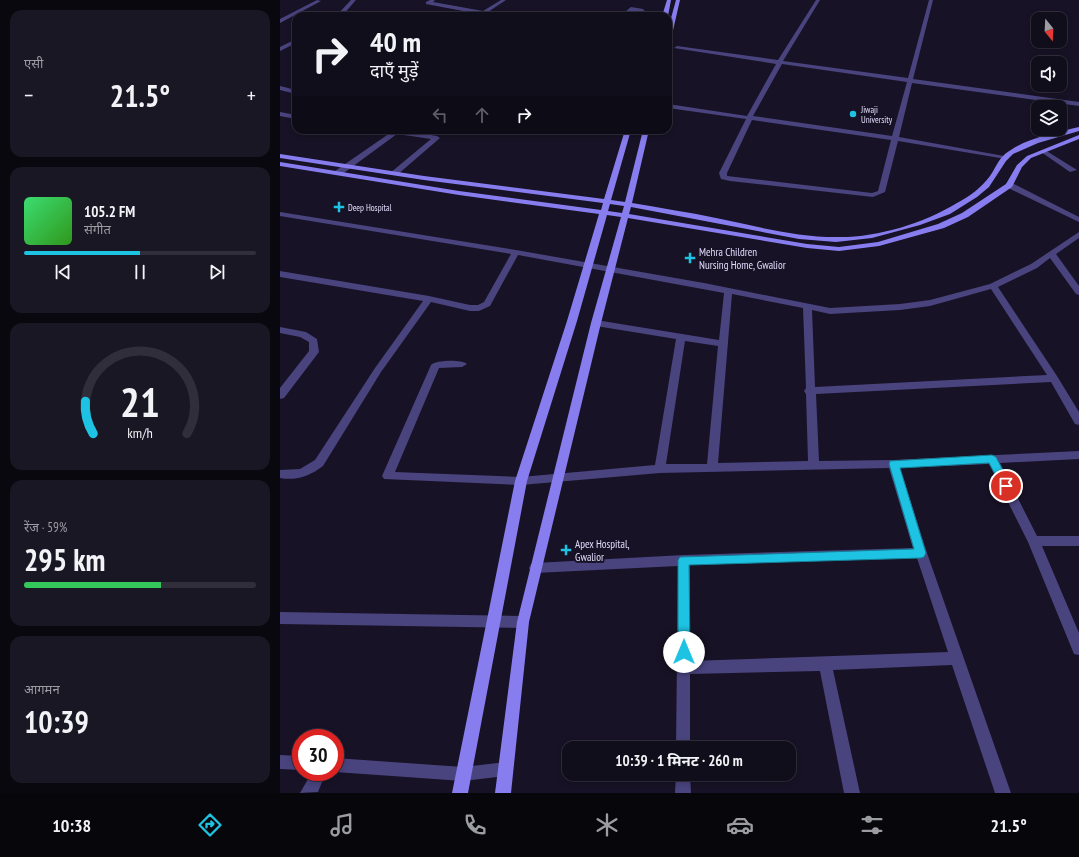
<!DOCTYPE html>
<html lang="hi">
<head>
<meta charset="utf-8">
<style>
  body { margin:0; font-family:"PT Sans Narrow","Noto Sans Devanagari",sans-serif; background:#1a1725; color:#f1f3f6; height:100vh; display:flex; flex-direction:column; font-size:15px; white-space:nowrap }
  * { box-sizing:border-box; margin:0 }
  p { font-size:13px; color:#9c9ca3 }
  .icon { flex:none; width:22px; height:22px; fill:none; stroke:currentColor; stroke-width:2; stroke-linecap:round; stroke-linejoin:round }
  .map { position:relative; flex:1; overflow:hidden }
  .sheet { display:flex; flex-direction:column; gap:10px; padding:10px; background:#09080f; width:280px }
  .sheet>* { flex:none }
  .hud { position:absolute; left:12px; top:12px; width:380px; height:122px; border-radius:12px; box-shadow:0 2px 6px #0003,0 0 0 1px #302e3b; background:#110e1c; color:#f1f3f6; overflow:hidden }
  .needle { width:26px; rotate:162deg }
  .buttons { position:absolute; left:751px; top:12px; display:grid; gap:8px }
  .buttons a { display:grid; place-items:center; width:36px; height:36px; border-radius:8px; background:#110e1c; box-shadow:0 2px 6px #0003,0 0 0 1px #302e3b; font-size:20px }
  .speed { position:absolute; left:12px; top:729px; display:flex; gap:8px; font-size:20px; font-weight:700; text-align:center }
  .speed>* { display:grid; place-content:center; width:52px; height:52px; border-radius:50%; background:#110e1c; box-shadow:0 2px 6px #0003,0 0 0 1px #302e3b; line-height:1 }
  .speed .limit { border:6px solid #d22; background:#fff; color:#111 }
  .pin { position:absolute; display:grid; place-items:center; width:34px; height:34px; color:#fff; margin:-17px; border:2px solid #fff; border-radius:50%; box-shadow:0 1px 4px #0007 }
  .me { position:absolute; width:44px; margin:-22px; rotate:0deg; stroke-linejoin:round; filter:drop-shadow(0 0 3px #0008) }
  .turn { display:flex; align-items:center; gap:14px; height:84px; padding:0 12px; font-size:18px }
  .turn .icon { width:52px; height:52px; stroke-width:2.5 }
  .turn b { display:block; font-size:28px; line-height:34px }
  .lanes { display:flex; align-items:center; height:38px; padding:0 12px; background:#0003; justify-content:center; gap:20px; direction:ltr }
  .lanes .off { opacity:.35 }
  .big { font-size:30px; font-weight:700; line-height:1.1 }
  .sheet .widget { flex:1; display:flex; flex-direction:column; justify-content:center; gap:6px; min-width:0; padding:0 14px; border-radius:12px; background:#1a1725 }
  .sheet .dial { align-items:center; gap:0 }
  .dial svg { height:104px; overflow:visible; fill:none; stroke:#302e3b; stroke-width:7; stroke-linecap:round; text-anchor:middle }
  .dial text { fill:#f1f3f6; stroke:none }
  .song { display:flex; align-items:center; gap:12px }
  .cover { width:48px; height:48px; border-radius:6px; background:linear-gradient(135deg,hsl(140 70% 55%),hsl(110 70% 35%)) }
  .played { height:4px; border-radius:2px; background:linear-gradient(90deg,#1ec3e3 50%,#302e3b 50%) }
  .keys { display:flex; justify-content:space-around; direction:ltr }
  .heat { display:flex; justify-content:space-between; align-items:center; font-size:22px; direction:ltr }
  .charge { height:6px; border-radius:3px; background:linear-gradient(90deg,#34c759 59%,#302e3b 0) }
  .trip { position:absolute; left:282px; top:741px; width:234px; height:40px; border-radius:12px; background:#110e1c; box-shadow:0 2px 6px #0003,0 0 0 1px #302e3b; font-weight:700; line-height:40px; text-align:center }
  .dock { display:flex; height:64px; justify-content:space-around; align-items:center; background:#07060b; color:#9c9ca3 }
  .dock .icon { width:28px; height:28px }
  .dock .active { color:#1ec3e3 }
  .dock b { font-size:18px; color:#f1f3f6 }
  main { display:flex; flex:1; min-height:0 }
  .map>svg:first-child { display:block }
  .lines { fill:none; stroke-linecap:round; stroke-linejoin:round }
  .minor { fill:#49437e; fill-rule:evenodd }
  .secondary { fill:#877def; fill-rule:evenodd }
  .route { fill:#1ec3e3; stroke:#147f94 }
  .poi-dot { fill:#1ec3e3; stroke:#171225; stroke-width:1.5 }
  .labels { text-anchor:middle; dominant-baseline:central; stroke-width:4; stroke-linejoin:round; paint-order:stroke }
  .far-poi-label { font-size:9px; fill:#e0dbfa; stroke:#171225; text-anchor:start }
  .poi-label { font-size:11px; fill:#e0dbfa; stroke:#171225; text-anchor:start }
</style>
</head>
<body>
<main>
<section class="sheet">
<div class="widget"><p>एसी</p>
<div class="heat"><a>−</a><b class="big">21.5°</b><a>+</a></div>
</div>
<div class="widget">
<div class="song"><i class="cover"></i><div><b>105.2 FM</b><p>संगीत</p></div></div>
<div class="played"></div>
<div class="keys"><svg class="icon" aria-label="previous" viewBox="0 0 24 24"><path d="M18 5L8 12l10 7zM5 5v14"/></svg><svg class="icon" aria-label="pause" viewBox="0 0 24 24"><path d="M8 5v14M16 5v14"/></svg><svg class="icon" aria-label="next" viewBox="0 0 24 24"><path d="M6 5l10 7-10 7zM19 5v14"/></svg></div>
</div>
<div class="widget dial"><svg viewBox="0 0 100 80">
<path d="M14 69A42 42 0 1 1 86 69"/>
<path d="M14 69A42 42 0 0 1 8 44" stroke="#1ec3e3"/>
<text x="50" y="56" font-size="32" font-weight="700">21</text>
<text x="50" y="72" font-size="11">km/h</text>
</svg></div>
<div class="widget"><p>रेंज · 59%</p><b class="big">295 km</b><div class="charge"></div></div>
<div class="widget"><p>आगमन</p><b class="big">10:39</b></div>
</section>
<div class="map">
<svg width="799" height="793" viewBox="0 0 799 793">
  <rect width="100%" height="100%" fill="#171225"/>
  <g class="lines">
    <!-- minor -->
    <path class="minor" d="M37 0 41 1 0 23V19Z
      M71 0H76L62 16H56Z
      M150 0H155L153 2 203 11 221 0H226L202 16H196L199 14 146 4V2Z
      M536 0H540L503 61 628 78 649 0H653L633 79 799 102V106L632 83 619 137 724 156 727 158 726 159 618 141 605 192 593 197 450 181 441 179 439 173 466 119 388 108V104L467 116 496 64 394 48 397 46 498 60ZM502 64 627 82 612 136 473 116ZM472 120 611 140 598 191 592 193 447 176V173Z
      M351 7 363 9 366 13 364 16H358L360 13 359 11H352L346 16H340Z
      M299 12 317 16H290Z
      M16 39V43L0 51V47Z
      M0 86 16 90V94L0 90Z
      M0 112 16 115V119L0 116Z
      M100 130H121L157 136 160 138 117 175 110 173 151 139 117 134 61 175H55V171L110 133Z
      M761 150H765L797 170 790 172 761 152Z
      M726 183H732L799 217V222L726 187Z
      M0 212 236 250 424 283 550 308 620 304 650 300 710 284 751 264 799 232V238L776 254 799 286V295L796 294 770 258 757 268 718 287 777 376 799 412V425L795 424 771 382 536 394 539 461 613 460 799 451V459L720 463 757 536H799V546H762L799 633V655L794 654 748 542 709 464 620 468 647 553 731 793H715L672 665 553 670 580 793H564L540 671 410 674V748H396L398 566 255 573 251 572 249 568 251 564 255 563 404 555 633 548 609 468 380 473 241 485 104 479 102 476 151 365C155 360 182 359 187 364L182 367 159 368 115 472 241 477 375 465 396 339 316 326 311 323 316 320 439 340 444 293 238 255 210 306 199 311H190L151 302 101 372 43 466C30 476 16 481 0 478V470L20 469 35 460 95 368 143 301 0 277V271L149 296 190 305H198L204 302 231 254 0 216ZM711 289 767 375 535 387 532 310 550 314 620 310 650 306ZM452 294 523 308 526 388 524 391 526 394 528 461 438 463ZM405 341 438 346 427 464H386ZM637 558 668 652 410 661V565Z
      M0 327 26 332 37 339 39 352 4 398 0 399V388L29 351V342L20 337 0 333Z
      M0 612 243 616 248 618 249 622 248 626 243 628 0 624Z
      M0 755 21 756V770L0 769Z
      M55 758 183 767 226 762 231 764 233 769 231 774 226 776 183 781 55 772Z
      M32 772H46L38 792 20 793Z
      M396 774H410L411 793H395Z"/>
    <!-- secondary -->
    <path class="secondary" d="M387 0H391L388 16H382Z
      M396 0H400L391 39 388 41V29Z
      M799 127V131L758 143 733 154 726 161 709 187 697 197 670 214 640 225 592 238 556 242 519 239 351 207 349 214 527 244 559 247 598 242 658 224 682 213 726 184 737 165 747 156 799 135V139L751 158 742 167 732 187 688 217 664 228 599 246 559 251 527 248 348 218 321 323 249 622 231 793H215L237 622 311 323 341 217 327 215 297 321 247 481 188 793H172L235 481 287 321 319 214 179 195 0 166V162L179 191 321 210 323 203 144 180 0 158V154L144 176 324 199 345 130H351L331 200 345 202 363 130H369L352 203C380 208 408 212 436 218 475 226 515 237 556 237 596 238 642 224 677 203 689 197 702 187 710 176 715 169 718 160 725 154 745 138 775 133 799 127ZM330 204 344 206 342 213 328 211Z"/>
  </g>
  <!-- route -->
  <path class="route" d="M712 455 716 457 730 484 731 486 730 489H723L709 463 620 468 646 553 644 557 641 558 409 565 410 652 408 656 404 658 399 656 398 652V560L400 557 634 549 609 464 610 461Z"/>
  <!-- markers -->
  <g class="poi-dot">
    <circle cx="573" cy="114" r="4"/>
    <path d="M57 201h4v4h4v4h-4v4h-4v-4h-4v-4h4z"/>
    <path d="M408 252h4v4h4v4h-4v4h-4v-4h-4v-4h4z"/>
    <path d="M284 544h4v4h4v4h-4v4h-4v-4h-4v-4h4z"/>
  </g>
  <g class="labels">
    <!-- far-poi labels -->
    <g class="far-poi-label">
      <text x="581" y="109">Jiwaji<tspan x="581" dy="10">University</tspan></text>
      <text x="68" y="207">Deep Hospital</text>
    </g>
    <!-- poi labels -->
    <g class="poi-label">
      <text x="419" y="252">Mehra Children<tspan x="419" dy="13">Nursing Home, Gwalior</tspan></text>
      <text x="295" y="544">Apex Hospital,<tspan x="295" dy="13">Gwalior</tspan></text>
    </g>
  </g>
</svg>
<div class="buttons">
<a><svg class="needle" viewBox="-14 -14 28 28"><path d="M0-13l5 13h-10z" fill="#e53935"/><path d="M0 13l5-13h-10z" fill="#9c9ca3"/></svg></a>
<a><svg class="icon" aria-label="sound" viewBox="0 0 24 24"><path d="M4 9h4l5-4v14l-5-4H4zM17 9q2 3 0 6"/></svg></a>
<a><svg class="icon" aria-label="layers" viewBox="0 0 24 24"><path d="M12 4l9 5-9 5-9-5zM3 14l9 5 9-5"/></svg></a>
</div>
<div class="speed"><div class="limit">30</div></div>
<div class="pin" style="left:726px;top:486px;background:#d93025"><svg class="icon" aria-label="arrive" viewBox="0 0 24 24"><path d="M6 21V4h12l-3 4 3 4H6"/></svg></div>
<svg class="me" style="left:404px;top:652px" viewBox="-20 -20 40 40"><circle r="19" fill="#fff"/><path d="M0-13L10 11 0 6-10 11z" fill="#1ec3e3"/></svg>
<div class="trip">10:39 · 1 मिनट · 260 m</div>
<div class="hud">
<div class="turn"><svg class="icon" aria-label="right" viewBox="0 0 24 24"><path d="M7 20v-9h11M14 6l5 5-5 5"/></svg><div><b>40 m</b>दाएँ मुड़ें</div></div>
<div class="lanes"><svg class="icon off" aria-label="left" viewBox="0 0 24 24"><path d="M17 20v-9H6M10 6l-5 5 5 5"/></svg><svg class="icon off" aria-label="ahead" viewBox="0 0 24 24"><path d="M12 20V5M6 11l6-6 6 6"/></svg><svg class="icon" aria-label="right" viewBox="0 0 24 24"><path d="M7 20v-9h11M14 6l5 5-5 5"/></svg></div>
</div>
</div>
</main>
<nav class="dock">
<b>10:38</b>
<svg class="icon active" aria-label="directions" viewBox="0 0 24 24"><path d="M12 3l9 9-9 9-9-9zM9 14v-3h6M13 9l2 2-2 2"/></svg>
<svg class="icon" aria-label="music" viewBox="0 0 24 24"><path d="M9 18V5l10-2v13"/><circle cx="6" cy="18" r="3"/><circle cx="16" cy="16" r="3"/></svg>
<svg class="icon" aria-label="phone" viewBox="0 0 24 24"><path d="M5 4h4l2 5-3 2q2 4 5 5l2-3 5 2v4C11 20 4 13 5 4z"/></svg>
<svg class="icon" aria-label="climate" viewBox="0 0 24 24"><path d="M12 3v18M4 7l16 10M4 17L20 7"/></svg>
<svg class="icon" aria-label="car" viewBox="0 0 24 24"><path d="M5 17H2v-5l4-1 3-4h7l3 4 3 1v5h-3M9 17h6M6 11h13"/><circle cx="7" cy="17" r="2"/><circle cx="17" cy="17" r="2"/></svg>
<svg class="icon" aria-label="filters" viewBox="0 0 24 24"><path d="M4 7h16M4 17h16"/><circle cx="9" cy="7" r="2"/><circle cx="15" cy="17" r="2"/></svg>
<b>21.5°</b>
</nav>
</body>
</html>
